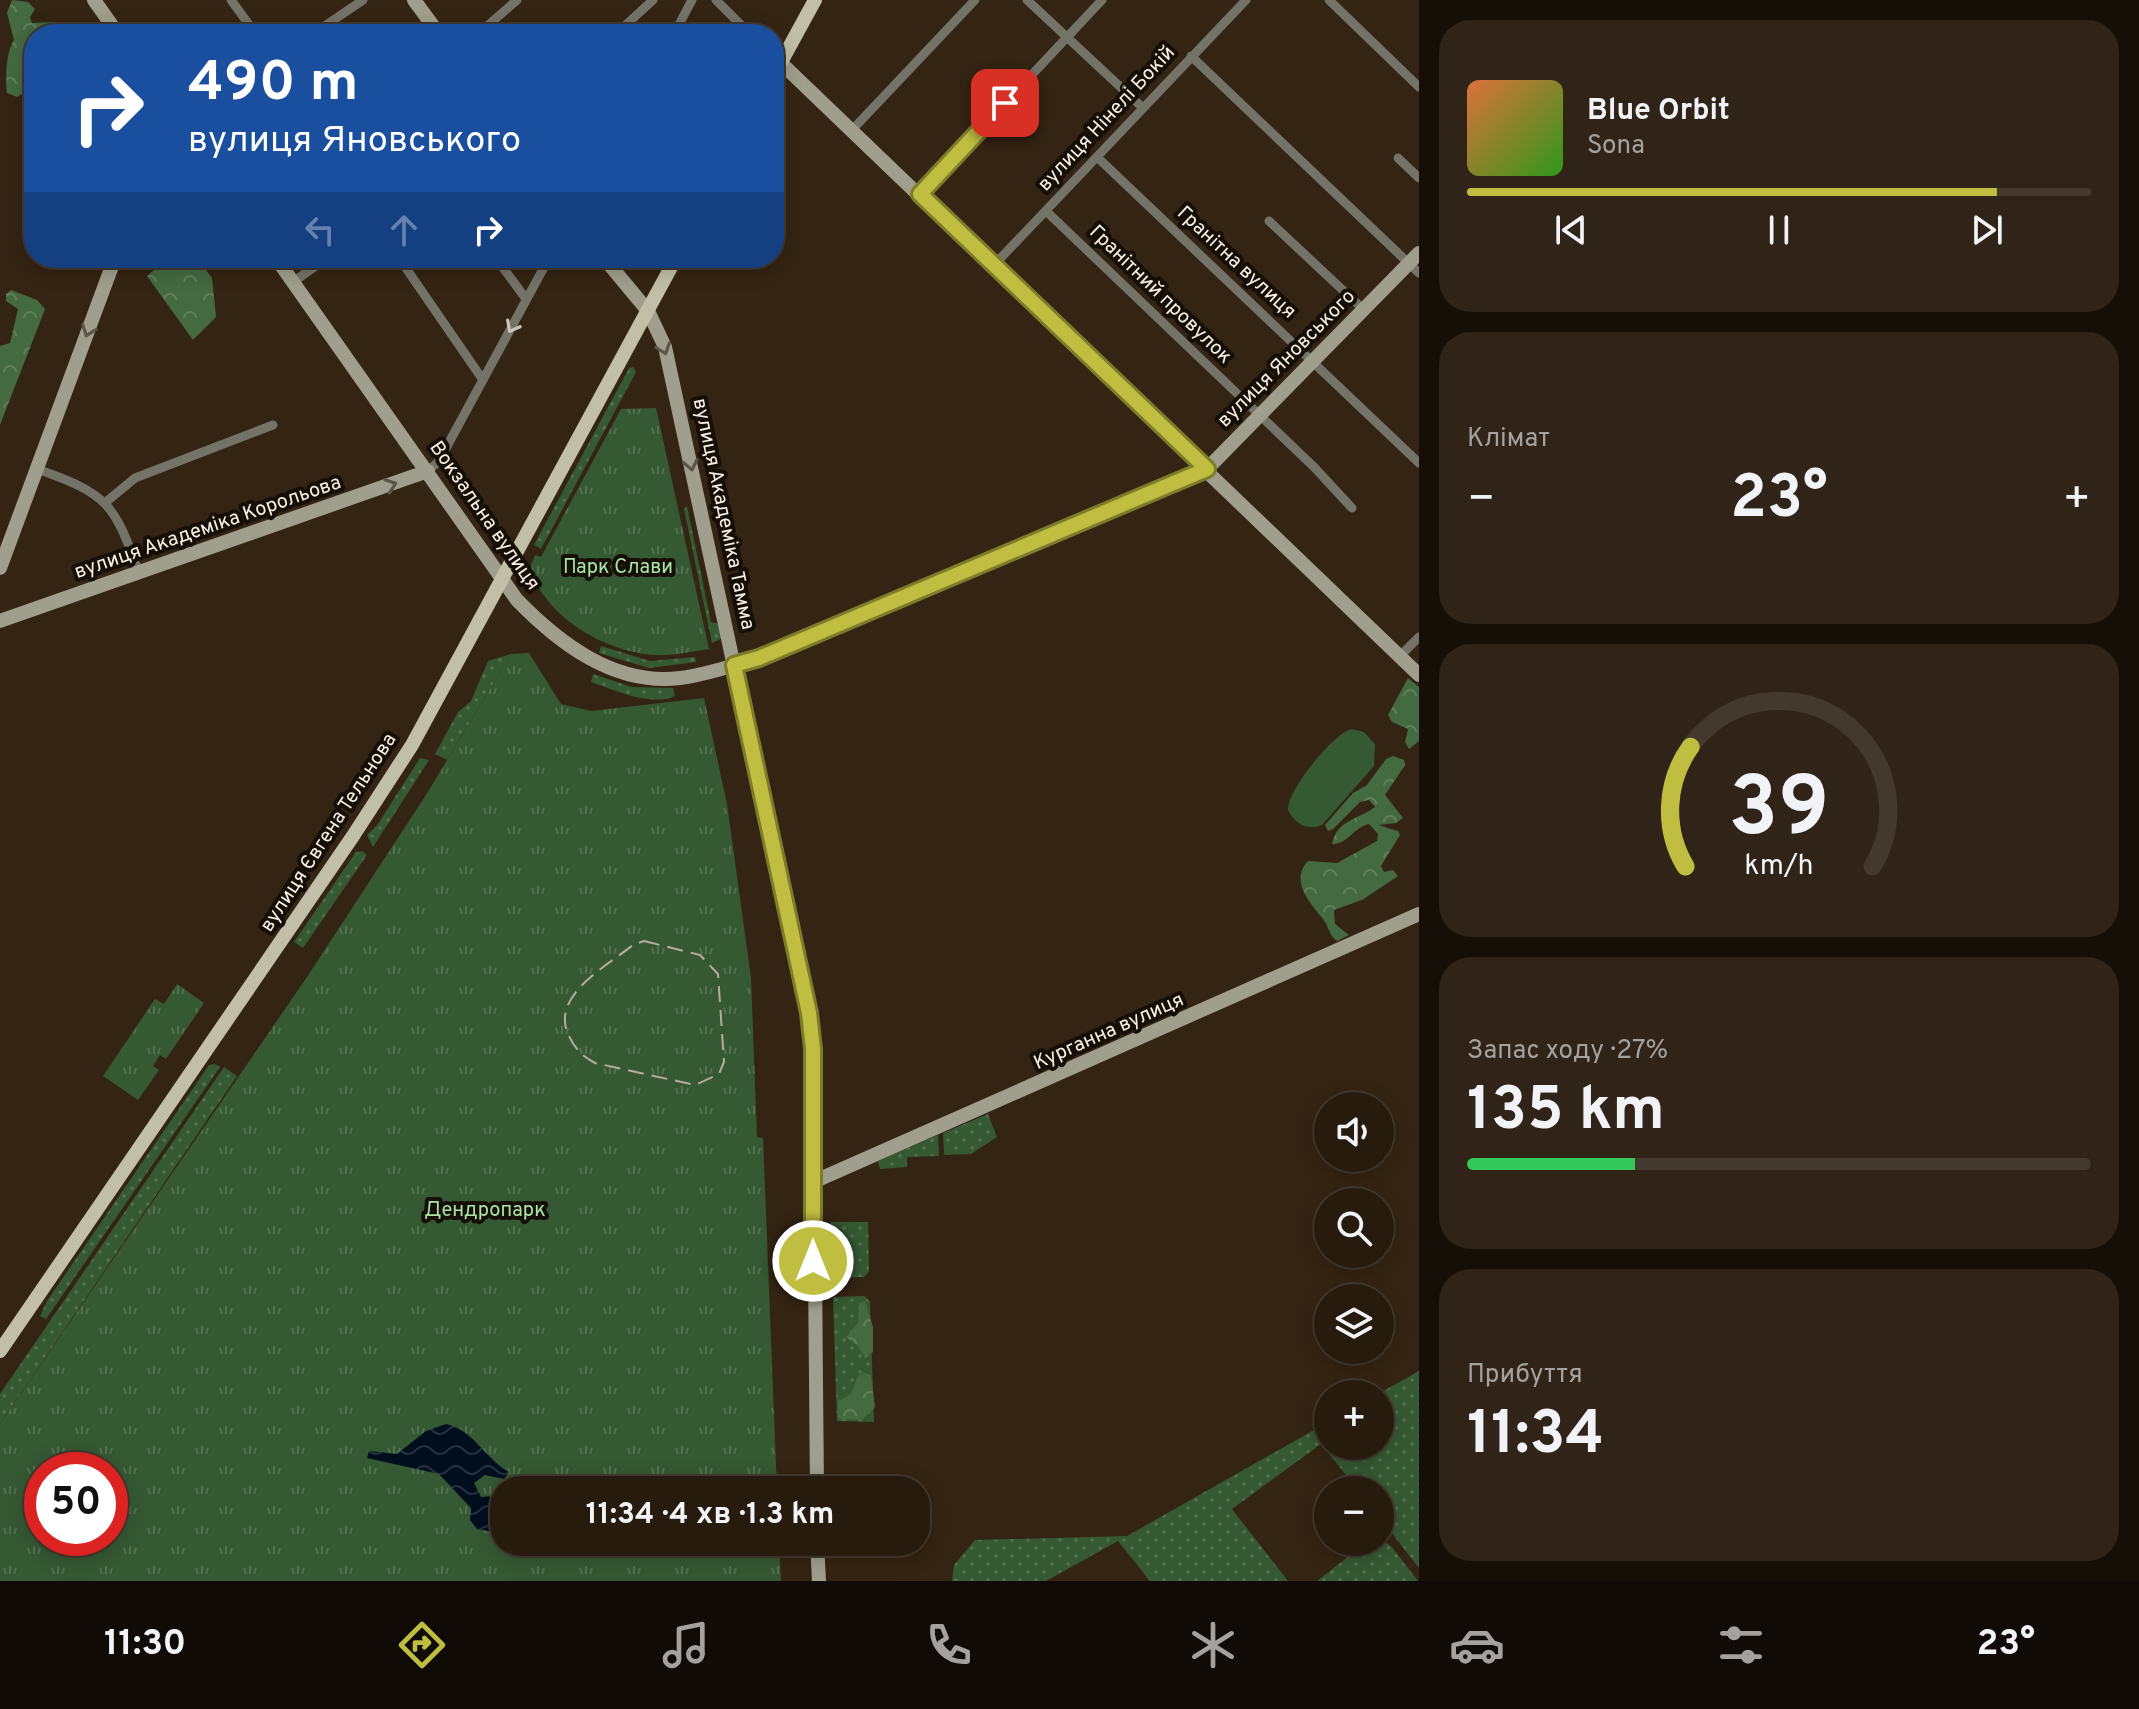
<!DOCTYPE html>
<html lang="uk">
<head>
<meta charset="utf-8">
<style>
  body { margin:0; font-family:Overpass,sans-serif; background:#2f2417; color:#f1f3f6; height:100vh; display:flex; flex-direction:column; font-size:30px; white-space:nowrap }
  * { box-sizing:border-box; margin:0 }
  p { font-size:26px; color:#a4a19e }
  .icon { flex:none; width:44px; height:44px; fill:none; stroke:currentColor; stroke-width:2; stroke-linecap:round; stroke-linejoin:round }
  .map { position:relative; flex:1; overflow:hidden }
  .sheet { display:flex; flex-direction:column; gap:20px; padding:20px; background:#150f08; width:720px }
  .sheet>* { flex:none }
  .top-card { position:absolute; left:24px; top:24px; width:760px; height:244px; border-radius:32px; box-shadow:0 4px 20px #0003,0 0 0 2px #43392e; background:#1a4fa0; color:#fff; overflow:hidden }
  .tools { position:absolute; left:1314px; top:1092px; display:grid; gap:16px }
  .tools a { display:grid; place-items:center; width:80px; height:80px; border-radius:50%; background:#271b0e; box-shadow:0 4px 20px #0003,0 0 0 2px #43392e; font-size:40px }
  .speed { position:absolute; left:24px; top:1452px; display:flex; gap:16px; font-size:40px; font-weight:700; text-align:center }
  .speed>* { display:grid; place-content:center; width:104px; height:104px; border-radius:50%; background:#271b0e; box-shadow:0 4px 20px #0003,0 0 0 2px #43392e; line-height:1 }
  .speed .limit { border:12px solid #d22; background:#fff; color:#111 }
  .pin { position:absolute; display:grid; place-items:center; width:68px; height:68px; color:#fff; margin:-34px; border-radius:16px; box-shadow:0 4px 12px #0006 }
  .me { position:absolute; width:88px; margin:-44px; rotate:0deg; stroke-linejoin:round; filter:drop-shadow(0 0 6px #0008) }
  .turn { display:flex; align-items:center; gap:28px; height:168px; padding:0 32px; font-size:36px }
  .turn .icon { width:104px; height:104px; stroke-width:2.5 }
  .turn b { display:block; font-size:56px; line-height:68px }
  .lanes { display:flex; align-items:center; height:76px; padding:0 32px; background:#0003; justify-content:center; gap:40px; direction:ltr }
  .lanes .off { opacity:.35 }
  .big { font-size:60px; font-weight:700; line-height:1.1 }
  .sheet .widget { flex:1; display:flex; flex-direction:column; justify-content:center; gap:12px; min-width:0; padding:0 28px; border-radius:32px; background:#2f2417 }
  .sheet .dial { align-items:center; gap:0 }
  .dial svg { height:208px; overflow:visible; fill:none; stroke:#43392e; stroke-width:7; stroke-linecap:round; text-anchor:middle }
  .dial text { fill:#f1f3f6; stroke:none }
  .song { display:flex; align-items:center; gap:24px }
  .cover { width:96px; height:96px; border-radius:12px; background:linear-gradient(135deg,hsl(20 70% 55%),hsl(110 70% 35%)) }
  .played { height:8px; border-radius:4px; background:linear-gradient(90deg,#c0be41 85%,#43392e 85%) }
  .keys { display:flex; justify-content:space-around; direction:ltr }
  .heat { display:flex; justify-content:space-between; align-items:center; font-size:44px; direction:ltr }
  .charge { height:12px; border-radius:6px; background:linear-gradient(90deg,#34c759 27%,#43392e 0) }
  .trip { position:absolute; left:490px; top:1476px; width:440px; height:80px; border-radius:32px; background:#271b0e; box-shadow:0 4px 20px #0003,0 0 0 2px #43392e; font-weight:700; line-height:80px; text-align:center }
  .menu { display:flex; height:128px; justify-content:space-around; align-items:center; background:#100b06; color:#a4a19e }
  .menu .icon { width:56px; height:56px }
  .menu .active { color:#c0be41 }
  .menu b { font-size:36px; color:#f1f3f6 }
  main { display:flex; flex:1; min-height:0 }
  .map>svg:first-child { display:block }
  .grass { fill:url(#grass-dots) }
  .forest { fill:url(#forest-crowns) }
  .park { fill:url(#park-tufts); fill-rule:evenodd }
  .pitch { fill:#355933 }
  .water { fill:url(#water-waves) }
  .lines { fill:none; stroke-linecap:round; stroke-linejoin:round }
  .street { stroke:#747368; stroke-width:9 }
  .secondary { stroke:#a09e8c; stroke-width:14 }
  .primary { stroke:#c2bfa8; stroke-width:14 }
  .rail { stroke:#b8ab9e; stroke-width:2; stroke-dasharray:16 8; stroke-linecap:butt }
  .oneway { stroke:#ccc4b9 }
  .oneway2 { stroke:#5b564a }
  .route-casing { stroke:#7d7c2a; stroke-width:20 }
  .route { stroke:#c0be41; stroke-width:14 }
  .labels { text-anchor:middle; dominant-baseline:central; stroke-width:8; stroke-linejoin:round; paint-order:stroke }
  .street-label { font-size:20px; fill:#fbf0e5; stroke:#160f08 }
  .park-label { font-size:20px; fill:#a8e5a5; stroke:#160f08 }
</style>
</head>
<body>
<main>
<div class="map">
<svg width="1419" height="1581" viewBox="0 0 1419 1581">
  <defs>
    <pattern id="grass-dots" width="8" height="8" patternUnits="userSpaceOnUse" patternTransform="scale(2)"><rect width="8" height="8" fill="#355933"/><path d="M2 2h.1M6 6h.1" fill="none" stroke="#537150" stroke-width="1.8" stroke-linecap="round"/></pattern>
    <pattern id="forest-crowns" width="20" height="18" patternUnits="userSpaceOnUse" patternTransform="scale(2)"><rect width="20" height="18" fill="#446a42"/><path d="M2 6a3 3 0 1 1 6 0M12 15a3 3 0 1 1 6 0" fill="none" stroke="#60805d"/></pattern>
    <pattern id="park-tufts" width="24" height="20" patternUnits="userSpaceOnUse" patternTransform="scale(2)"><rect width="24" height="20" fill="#355933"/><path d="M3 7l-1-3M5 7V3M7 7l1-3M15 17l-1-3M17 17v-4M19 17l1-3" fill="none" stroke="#537150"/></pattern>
    <pattern id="water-waves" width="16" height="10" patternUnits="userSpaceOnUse" patternTransform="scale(2)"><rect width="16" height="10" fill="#000e1e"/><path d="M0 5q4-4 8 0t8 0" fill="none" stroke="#26313f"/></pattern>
  </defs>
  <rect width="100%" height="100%" fill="#342413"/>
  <!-- grass -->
  <path class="grass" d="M633 367 636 372 541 549 534 545 629 368Z
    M687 506 711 622 720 624 723 638 712 643 684 509Z
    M601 646 650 661 695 657 696 662 649 668 599 653Z
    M511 654 447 760 435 754 458 712 471 701 488 661Z
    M593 674 632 687 673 688 675 696C652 707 614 690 591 682Z
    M420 758 429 760 373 847 367 835 378 824Z
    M362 851 367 855 303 948 294 942 356 852Z
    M215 1064 220 1067 46 1319 40 1316 47 1301 209 1065Z
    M224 1067 237 1076 0 1424V1394Z
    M988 1114 997 1137 971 1154 944 1155 943 1133Z
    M938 1135 939 1156 907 1157V1167L880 1169 878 1161Z
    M830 1222H868L869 1271 864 1277 832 1278Z
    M865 1296 870 1302 874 1422 837 1421 833 1297Z
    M1419 1371V1568L1380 1518V1490H1358L1321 1444 1232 1509 1288 1581H1150L1118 1541 1046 1581H952L954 1565 975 1540 1127 1536 1328 1422V1446H1380L1378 1394Z
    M1380 1539 1391 1546 1418 1581H1317L1367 1542H1380Z"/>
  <!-- forest -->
  <path class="forest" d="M12 0 28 2 35 9 30 17 32 23 54 22 62 34H34V86L17 97 7 93C5 79 6 51 14 40L7 13Z
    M163 258H197L212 278 216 317 193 340 147 276 165 261Z
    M11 290 37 300 45 309 0 425V346L10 343 18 309 6 301V294Z
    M1408 678 1419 687V741L1409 749 1405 742 1408 729 1392 722 1388 715Z
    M1393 756 1404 760 1405 765 1385 795 1403 818 1396 823 1378 825 1398 831 1400 835 1381 866 1384 872 1393 870 1398 876 1362 900 1334 910 1335 924 1349 935 1337 941C1329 935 1329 927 1323 919 1311 904 1289 881 1308 861L1337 863 1377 841 1378 834 1369 824C1354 827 1347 845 1332 844 1337 819 1360 819 1375 807L1369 800 1360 802 1333 829 1328 831 1325 825 1353 793 1367 785 1386 759Z
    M865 1301 873 1327V1352L865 1358 858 1346 846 1337 858 1323 859 1303Z
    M864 1373 871 1375 875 1407 862 1420 838 1419V1401L851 1394 858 1376Z"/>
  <!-- park -->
  <path class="park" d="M656 408 709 649C690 652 672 656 653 655 604 651 545 617 530 568L535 555 541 557 621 409Z
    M529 653 561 704 591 711 704 698 727 804 751 978 757 1137 763 1138 777 1490H504V1542H779L781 1581H0V1424L307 977 426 795 511 654ZM42 1470H110V1538H42Z
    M177 984 204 1003 166 1059 160 1055 153 1066 159 1070 138 1100 103 1076 155 999 164 1004Z"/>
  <!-- pitch -->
  <path class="pitch" d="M1352 729 1364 732 1375 744 1374 766 1322 825C1307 831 1295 824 1288 810 1286 792 1334 732 1352 729Z"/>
  <!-- water -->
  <path class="water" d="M446 1424C474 1430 485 1459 509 1472L504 1479 485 1475 474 1483 481 1497 493 1496 504 1504V1525L494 1532 477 1529 470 1520 471 1508 439 1474 367 1458 369 1451 397 1454 426 1431Z"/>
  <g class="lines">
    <!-- street -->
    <path class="street" d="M231 0 256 34
      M716 0 750 34
      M1027 0 1143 108
      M1329 0 1419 87
      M313 34 363 0
      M478 34 517 0
      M616 34 653 0
      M674 34 692 0
      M1191 56 1419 273
      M853 129 975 0
      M1097 157 1419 463
      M1398 158 1419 178
      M920 194 1102 0
      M1046 211 1314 467 1352 508
      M1269 221 1364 310
      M399 258 483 380
      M496 258 526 299
      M995 264 1246 0
      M293 282 327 258
      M37 469C108 494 114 503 139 573
      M428 471 439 461 549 258
      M106 502 135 478 273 425
      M1400 656 1419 637"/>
    <!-- secondary -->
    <path class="secondary" d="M94 0 118 34
      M414 0 439 34
      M780 62 1419 675
      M276 258 517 600C559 643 614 686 680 678 707 675 733 665 759 658L1207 469 1419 253
      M604 258 648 311 665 347 809 1013 813 1049 817 1490
      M0 568 115 258
      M0 621 428 471
      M813 1182 1419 914
      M817 1542 819 1581"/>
    <!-- primary -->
    <path class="primary" d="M774 75 815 0
      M0 1351 353 836 412 745 676 258"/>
    <!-- rail -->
    <path class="rail" d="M644 941 700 955 718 974 724 1062 719 1074 695 1085 595 1063C583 1057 575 1049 569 1036 549 996 607 966 633 945Z"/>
  </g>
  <!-- one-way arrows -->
  <defs><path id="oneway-chevron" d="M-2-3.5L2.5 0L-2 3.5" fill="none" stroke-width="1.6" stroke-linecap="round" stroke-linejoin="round" transform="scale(2)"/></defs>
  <use class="oneway" href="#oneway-chevron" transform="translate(512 327) rotate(118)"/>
  <g class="oneway2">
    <use href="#oneway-chevron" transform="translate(88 331) rotate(110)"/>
    <use href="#oneway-chevron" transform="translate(664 349) rotate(71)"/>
    <use href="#oneway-chevron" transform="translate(691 465) rotate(78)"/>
    <use href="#oneway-chevron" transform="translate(391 485) rotate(-19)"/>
  </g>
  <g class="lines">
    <!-- route casing -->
    <g class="route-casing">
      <path id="route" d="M813 1261V1049L809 1013 734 665 759 658 1207 469 920 194 1005 103"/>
    </g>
    <!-- route -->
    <use href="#route" class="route"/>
  </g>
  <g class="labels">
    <!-- street labels -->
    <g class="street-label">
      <text transform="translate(1107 119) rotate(-47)">вулиця Нінелі Бокій</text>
      <text transform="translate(1236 263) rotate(43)">Гранітна вулиця</text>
      <text transform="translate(1160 295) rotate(44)">Гранітний провулок</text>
      <text transform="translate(1287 359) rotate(-45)">вулиця Яновського</text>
      <text transform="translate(723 514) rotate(78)">вулиця Академіка Тамма</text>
      <text transform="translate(484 516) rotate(55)">Вокзальна вулиця</text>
      <text transform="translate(208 528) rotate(-19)">вулиця Академіка Корольова</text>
      <text transform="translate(329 833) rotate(-57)">вулиця Євгена Тельнова</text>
      <text transform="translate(1109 1032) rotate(-24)">Курганна вулиця</text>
    </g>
    <!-- park labels -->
    <g class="park-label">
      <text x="618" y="568">Парк Слави</text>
      <text x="485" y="1211">Дендропарк</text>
    </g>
  </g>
</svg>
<div class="tools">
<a><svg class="icon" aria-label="sound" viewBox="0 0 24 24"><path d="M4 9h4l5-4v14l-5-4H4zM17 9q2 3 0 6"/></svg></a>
<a><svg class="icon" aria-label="search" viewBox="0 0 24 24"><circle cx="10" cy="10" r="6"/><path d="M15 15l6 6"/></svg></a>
<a><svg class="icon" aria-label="layers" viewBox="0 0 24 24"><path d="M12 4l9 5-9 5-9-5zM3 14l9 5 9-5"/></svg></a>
<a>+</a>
<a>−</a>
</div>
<div class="speed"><div class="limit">50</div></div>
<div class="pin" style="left:1005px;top:103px;background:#d93025"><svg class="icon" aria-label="arrive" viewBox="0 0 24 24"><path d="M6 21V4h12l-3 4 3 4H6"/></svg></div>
<svg class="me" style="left:813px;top:1261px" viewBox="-20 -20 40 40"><circle r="17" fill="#c0be41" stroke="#fff" stroke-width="3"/><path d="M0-11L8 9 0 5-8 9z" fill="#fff"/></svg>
<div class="trip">11:34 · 4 хв · 1.3 km</div>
<div class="top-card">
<div class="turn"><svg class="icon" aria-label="right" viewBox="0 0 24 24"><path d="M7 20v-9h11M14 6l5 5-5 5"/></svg><div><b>490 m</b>вулиця Яновського</div></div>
<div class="lanes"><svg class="icon off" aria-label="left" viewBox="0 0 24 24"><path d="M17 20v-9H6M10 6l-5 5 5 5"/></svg><svg class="icon off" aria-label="ahead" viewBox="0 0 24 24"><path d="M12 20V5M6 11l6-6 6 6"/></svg><svg class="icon" aria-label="right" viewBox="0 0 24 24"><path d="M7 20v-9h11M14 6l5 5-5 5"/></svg></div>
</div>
</div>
<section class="sheet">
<div class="widget">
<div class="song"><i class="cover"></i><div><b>Blue Orbit</b><p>Sona</p></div></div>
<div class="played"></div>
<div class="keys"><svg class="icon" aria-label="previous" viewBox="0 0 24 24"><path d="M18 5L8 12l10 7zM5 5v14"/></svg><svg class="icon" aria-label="pause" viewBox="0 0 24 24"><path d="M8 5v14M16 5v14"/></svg><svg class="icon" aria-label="next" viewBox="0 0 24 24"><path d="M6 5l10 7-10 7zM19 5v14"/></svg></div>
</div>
<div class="widget"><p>Клімат</p>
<div class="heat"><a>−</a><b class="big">23°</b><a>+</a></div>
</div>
<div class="widget dial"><svg viewBox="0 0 100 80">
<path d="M14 69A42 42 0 1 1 86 69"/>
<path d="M14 69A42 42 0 0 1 16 23" stroke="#c0be41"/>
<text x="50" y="56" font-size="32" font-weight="700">39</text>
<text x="50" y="72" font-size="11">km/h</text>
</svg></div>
<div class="widget"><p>Запас ходу · 27%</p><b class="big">135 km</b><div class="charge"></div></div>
<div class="widget"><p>Прибуття</p><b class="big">11:34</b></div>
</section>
</main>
<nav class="menu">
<b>11:30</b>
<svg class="icon active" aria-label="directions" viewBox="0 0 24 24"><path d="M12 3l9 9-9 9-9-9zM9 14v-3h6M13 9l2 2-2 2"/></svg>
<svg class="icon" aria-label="music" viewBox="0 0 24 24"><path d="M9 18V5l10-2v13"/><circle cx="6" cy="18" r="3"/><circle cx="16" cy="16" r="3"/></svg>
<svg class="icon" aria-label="phone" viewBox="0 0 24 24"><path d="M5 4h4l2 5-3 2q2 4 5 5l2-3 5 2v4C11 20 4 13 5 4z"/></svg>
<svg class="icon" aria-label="climate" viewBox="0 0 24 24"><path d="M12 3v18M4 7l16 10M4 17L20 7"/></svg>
<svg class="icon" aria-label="car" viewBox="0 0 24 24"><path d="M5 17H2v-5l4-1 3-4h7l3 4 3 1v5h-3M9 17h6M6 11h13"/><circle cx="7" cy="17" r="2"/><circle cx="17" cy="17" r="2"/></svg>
<svg class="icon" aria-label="filters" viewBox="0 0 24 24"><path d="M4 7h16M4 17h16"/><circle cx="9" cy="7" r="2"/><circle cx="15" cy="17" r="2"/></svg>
<b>23°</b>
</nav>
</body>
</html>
